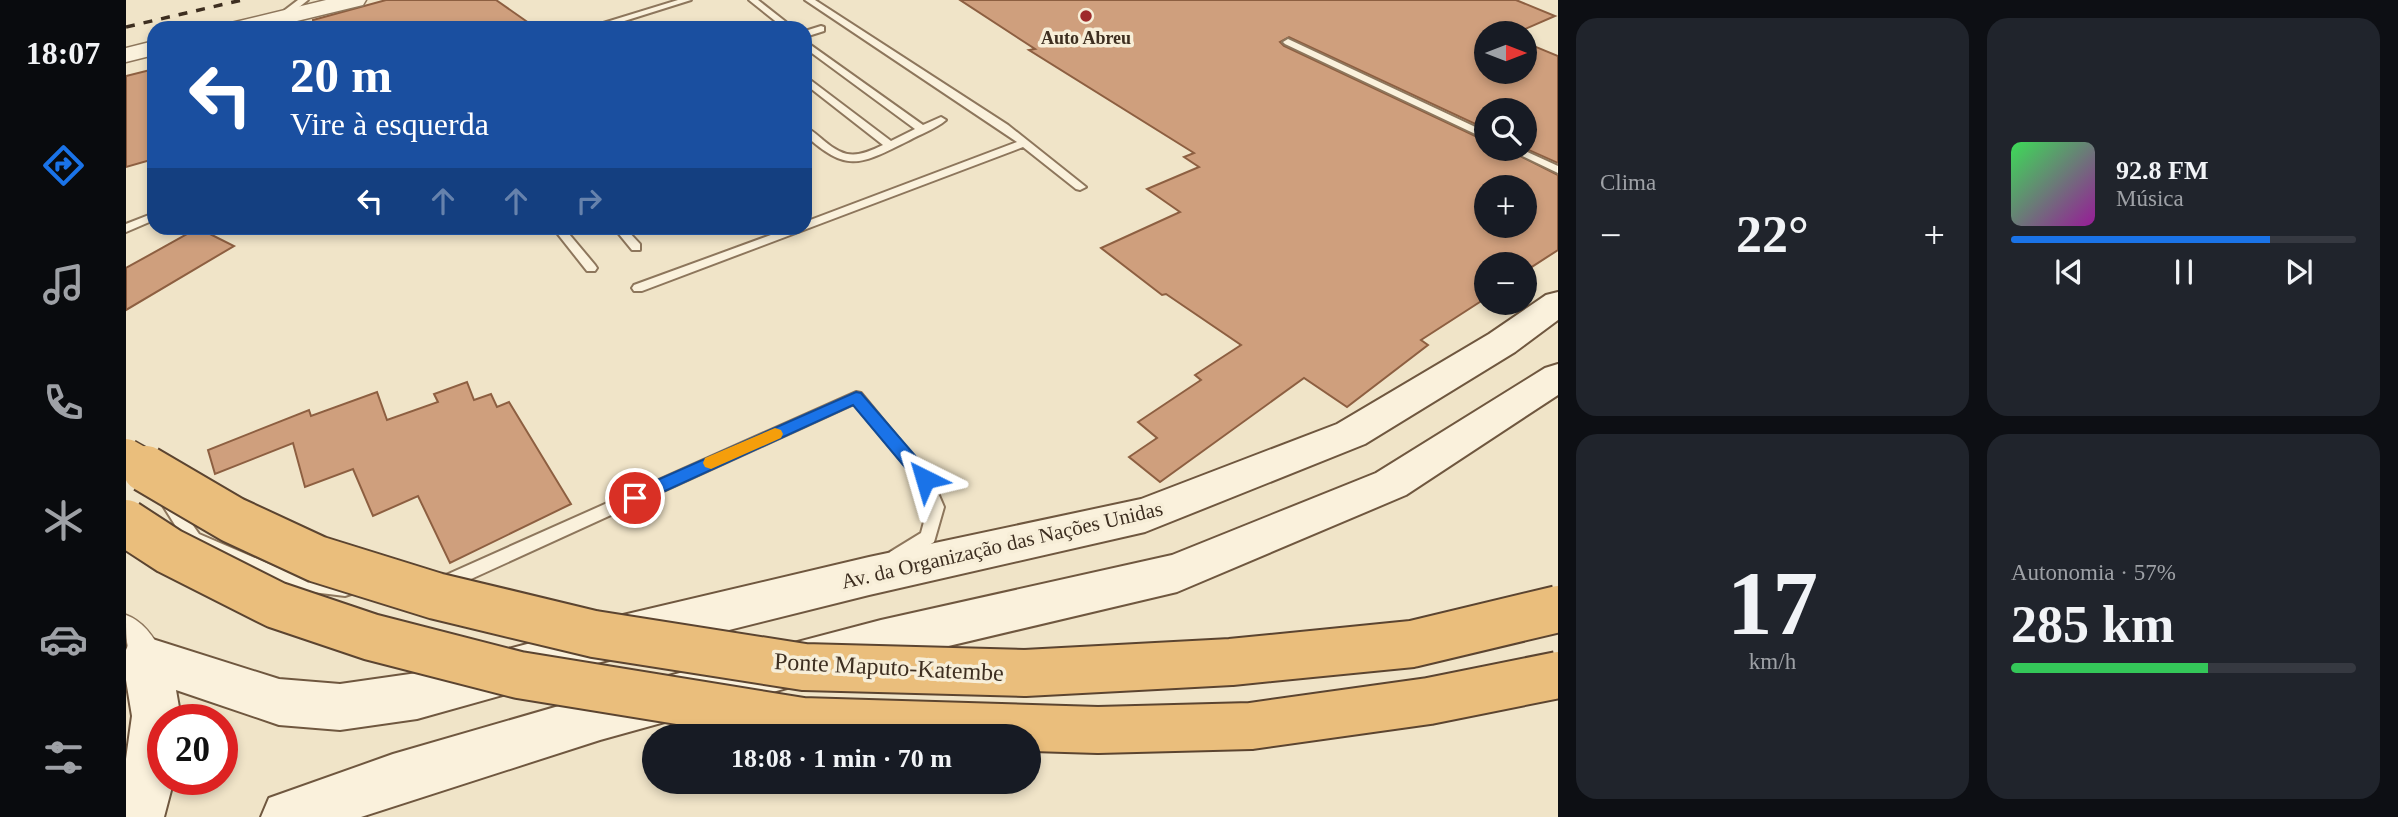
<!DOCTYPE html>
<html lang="pt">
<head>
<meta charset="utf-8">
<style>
  body { margin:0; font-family:"Times New Roman",serif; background:#20242c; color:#f1f3f6; height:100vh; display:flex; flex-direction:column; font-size:26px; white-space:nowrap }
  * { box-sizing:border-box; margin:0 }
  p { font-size:23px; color:#9ea1a6 }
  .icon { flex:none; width:38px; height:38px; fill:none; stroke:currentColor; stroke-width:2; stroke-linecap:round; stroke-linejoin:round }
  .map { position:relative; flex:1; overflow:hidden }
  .side { display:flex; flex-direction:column; gap:18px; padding:18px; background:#0d0f14; width:840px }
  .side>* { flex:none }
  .banner { position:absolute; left:21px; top:21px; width:665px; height:214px; border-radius:21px; box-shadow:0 4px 10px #0003; background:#1a4fa0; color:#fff; overflow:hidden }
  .needle { width:46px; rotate:90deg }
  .controls { position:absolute; left:1348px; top:21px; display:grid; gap:14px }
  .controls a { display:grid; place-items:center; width:63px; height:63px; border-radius:50%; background:#171b24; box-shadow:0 4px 10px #0003; font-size:35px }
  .speed { position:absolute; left:21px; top:704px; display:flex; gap:14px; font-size:35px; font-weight:700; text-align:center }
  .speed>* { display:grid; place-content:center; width:91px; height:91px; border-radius:50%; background:#171b24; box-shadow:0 4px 10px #0003; line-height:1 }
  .speed .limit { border:10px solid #d22; background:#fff; color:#111 }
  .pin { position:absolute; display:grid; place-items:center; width:60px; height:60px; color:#fff; margin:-30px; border:4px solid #fff; border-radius:50%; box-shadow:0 2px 7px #0007 }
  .me { position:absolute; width:77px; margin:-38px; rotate:320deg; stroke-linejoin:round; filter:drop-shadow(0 0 5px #0008) }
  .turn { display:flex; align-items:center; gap:24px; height:147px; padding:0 28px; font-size:32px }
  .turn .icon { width:91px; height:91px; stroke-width:2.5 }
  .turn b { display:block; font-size:49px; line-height:60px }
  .lanes { display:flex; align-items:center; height:66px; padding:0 28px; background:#0003; justify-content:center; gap:35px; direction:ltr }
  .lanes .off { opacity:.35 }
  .big { font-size:52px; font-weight:700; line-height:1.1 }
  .side .card { flex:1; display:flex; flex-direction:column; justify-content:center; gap:10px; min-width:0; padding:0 24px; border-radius:21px; background:#20242c }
  .side .dial { align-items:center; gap:0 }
  .dial b { font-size:91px; line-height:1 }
  .song { display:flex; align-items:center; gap:21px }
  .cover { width:84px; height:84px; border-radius:10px; background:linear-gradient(135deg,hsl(130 70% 55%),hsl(300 70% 35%)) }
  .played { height:7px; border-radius:4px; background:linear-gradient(90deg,#1a73e8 75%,#363941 75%) }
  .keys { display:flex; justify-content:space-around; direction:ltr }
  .heat { display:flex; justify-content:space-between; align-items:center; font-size:38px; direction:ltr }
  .charge { height:10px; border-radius:5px; background:linear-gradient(90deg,#34c759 57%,#363941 0) }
  .side .tiles { flex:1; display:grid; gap:18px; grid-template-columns:repeat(2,1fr) }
  .trip { position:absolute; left:516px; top:724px; width:399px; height:70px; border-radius:35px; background:#171b24; box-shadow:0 4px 10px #0003; font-weight:700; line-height:70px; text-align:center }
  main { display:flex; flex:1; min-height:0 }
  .dock { display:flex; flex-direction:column; width:126px; justify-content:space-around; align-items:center; background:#090b0e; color:#9ea1a6 }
  .dock .icon { width:49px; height:49px }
  .dock .selected { color:#1a73e8 }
  .dock b { font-size:32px; color:#f1f3f6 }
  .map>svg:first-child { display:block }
  .building { fill:#cf9f7d; stroke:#8d5f41; stroke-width:2; fill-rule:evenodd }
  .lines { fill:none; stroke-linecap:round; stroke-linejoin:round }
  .service-casing { stroke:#8d765c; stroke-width:4 }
  .minor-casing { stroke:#8d765c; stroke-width:3 }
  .tertiary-casing { stroke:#8d765c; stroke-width:3 }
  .secondary-casing { stroke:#6f573f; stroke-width:4 }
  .service { fill:#faf1dc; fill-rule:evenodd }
  .minor { fill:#faf1dc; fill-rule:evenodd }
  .tertiary { fill:#faf1dc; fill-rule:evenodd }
  .secondary { fill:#faf1dc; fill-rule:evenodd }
  .rail { stroke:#3d2e20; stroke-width:3.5; stroke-dasharray:9 9; stroke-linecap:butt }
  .trunk-bridge-far1-casing { stroke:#5b4430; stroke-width:39; stroke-linecap:butt }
  .trunk-bridge-casing { stroke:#5b4430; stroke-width:50; stroke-linecap:butt }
  .trunk-bridge-far1 { stroke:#eabe7c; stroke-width:36 }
  .trunk-bridge { stroke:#eabe7c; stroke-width:46 }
  .route { fill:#1a73e8; stroke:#114b97; stroke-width:2 }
  .slow { fill:#f59e0b }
  .poi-dot { fill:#9e2a2b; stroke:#f7eed8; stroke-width:2.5 }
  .labels { text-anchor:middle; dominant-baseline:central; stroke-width:7; stroke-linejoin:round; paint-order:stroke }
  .far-poi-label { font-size:18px; font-weight:bold; fill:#3d2e20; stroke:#f7eed8 }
  .street-label { font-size:21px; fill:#3d2e20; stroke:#f7eed8 }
  .near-street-label { font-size:24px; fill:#3d2e20; stroke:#f7eed8 }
</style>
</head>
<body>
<main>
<nav class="dock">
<b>18:07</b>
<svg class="icon selected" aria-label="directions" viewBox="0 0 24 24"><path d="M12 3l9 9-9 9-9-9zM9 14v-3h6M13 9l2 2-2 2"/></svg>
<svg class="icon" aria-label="music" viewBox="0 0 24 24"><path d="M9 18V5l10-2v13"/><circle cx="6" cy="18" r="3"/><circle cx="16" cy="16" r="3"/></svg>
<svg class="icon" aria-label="phone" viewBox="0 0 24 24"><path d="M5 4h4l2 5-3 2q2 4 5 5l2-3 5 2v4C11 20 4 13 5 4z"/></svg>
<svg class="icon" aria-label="climate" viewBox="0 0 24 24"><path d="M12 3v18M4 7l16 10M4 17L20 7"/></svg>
<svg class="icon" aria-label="car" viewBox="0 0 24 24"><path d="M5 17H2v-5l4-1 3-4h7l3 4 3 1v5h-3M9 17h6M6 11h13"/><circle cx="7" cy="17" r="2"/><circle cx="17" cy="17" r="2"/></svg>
<svg class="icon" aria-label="filters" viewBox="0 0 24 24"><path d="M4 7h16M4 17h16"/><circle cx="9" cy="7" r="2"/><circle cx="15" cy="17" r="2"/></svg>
</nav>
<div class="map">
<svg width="1432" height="817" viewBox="0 0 1432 817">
  <rect width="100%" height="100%" fill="#f0e4c8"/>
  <!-- building -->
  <path class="building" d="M260 0H370L410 28H188L187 20Z
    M834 0H1390L1429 16 1390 33H1360V72H1398V42L1432 56V163L1398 148V110H1360V129L1163 37 1154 42 1158 46 1360 141V149H1380L1432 175V250L1398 272V264H1360V298L1295 340 1302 345 1221 407 1178 378 1034 482 1003 457 1031 438 1012 422 1075 380 1069 375 1115 345 1040 294 1036 295 975 248 1054 212 1021 189 1073 167 1058 157 1068 153 903 50 909 49ZM1360 187H1398V226H1360Z
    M28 69V159L0 167V76Z
    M72 228 108 246 0 310V268Z
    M341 382 348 400 365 394 371 407 383 402 445 504 324 563 292 496 247 516 227 469 179 487 167 443 89 474 82 450 183 410 185 416 251 392 261 420 312 402 308 394Z"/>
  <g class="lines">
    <!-- service casing -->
    <g class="service-casing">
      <path id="service" d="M172 0H182L157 20H151V16Z
        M552 0H565L476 28H461Z
        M623 0H632L660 22 653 24Z
        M679 0H689L882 125 960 187 954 190 950 189 897 147 516 291H508L506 288 508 285 664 228H679V222L891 142Z
        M695 26 698 27V31L679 37V31Z
        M1162 39 1360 132V139L1159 44 1157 42Z
        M679 41 797 125 815 117 820 120C810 129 794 134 782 141 735 164 722 174 679 135V127C686 130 691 135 697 140 720 160 732 157 757 145L679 84V76L765 141 789 129 679 48Z
        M1382 149H1395L1432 166V173Z
        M28 213V220L0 232V224Z
        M427 228H438L469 265 471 268 469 271H461Z
        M488 228H499L514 244V250H506Z
        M555 228H566L567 229 561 233Z
        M730 392 735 393 806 479 818 507 808 542 776 562 770 564 764 562 762 557 764 552 795 533 802 507 793 482 728 404 323 589 317 591 311 589 309 584 311 579Z
        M42 495 47 497 73 534 171 576 225 584 227 589 225 594 219 596 170 590 61 544 34 501 37 497Z"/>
    </g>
    <!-- minor casing -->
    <g class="minor-casing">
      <path id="minor" d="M0 615C19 622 30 640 38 658L33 670 20 675C0 664 0 641 0 615Z"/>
    </g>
    <!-- tertiary casing -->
    <g class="tertiary-casing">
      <path id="tertiary" d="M200 0H240L237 5 142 28H101L105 23Z
        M28 41V55L0 62V48Z"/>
    </g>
    <!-- secondary casing -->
    <g class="secondary-casing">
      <path id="secondary" d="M1432 292V320L1389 352 1239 444 1019 532 743 595 463 665 405 687 291 719 214 730 153 725 50 690 55 719H37V779H48L38 817H0V759L6 716 0 680V650L3 643 20 637 153 679 214 684 291 673 405 643 463 623 743 557 1015 499 1211 424 1363 334 1420 295Z
        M1432 364V395L1280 495 1051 592 755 662 474 740 235 817H135L143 798 267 754 474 694 755 620 1046 555 1250 473 1419 368Z"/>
    </g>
    <!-- service -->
    <use href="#service" class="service"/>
    <!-- minor -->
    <use href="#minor" class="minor"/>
    <!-- tertiary -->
    <use href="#tertiary" class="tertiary"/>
    <!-- secondary -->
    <use href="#secondary" class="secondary"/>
    <!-- rail -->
    <path class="rail" d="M0 27 116 0"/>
    <!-- trunk-bridge-far1 casing -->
    <g class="trunk-bridge-far1-casing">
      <path id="trunk-bridge-far1" d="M0 457 23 470"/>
    </g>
    <!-- trunk-bridge casing -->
    <g class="trunk-bridge-casing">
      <path id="trunk-bridge" d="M20 469 107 520 191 559 310 596 468 634 678 667 899 673 1105 662 1286 644 1432 609
        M0 523 43 551 150 605 245 637 393 675 676 721 972 730 1125 726 1303 701 1432 675"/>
    </g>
    <!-- trunk-bridge-far1 -->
    <use href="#trunk-bridge-far1" class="trunk-bridge-far1"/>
    <!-- trunk-bridge -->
    <use href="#trunk-bridge" class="trunk-bridge"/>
  </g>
  <!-- route -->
  <path class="route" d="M730 392 735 393 805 474 807 479 805 484H793L727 405 515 502H502L500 498 502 493Z"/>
  <!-- slow -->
  <path class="slow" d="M649 428 655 430 657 434 655 438 585 469 579 467 577 463 579 458Z"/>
  <!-- markers -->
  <circle class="poi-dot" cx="960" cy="16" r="7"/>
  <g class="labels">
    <!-- far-poi labels -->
    <g class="far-poi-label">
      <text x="960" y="38">Auto Abreu</text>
    </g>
    <!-- street labels -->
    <g class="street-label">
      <text transform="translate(876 545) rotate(-13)">Av. da Organização das Nações Unidas</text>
    </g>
    <!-- near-street labels -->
    <g class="near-street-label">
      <text transform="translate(763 667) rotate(3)">Ponte Maputo-Katembe</text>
    </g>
  </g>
</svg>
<div class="controls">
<a><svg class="needle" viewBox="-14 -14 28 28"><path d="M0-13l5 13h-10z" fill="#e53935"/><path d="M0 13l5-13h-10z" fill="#9ea1a6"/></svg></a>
<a><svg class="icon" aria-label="search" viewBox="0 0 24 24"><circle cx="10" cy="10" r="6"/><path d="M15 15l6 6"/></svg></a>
<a>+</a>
<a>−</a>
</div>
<div class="speed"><div class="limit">20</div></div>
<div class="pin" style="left:509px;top:498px;background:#d93025"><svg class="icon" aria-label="arrive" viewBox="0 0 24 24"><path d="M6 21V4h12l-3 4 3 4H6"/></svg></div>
<svg class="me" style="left:799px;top:479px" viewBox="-20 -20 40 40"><path d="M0-17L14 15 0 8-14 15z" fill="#1a73e8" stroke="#fff" stroke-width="4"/></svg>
<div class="trip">18:08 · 1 min · 70 m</div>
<div class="banner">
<div class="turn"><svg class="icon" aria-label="left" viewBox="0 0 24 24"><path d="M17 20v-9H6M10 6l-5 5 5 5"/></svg><div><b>20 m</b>Vire à esquerda</div></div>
<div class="lanes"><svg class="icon" aria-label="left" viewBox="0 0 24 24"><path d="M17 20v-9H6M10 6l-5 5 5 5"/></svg><svg class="icon off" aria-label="ahead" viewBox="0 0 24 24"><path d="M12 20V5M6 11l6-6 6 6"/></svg><svg class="icon off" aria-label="ahead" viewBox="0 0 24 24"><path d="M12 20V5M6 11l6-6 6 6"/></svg><svg class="icon off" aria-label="right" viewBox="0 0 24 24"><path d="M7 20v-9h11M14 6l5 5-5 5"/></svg></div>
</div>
</div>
<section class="side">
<div class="tiles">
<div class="card"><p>Clima</p>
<div class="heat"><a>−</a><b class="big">22°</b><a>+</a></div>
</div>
<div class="card">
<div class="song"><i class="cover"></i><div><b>92.8 FM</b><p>Música</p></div></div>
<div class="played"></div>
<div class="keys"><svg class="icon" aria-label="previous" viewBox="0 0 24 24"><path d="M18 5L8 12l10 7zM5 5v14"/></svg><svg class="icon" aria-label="pause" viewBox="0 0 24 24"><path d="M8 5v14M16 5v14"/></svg><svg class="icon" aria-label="next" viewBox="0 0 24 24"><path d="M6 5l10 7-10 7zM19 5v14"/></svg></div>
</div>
<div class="card dial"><b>17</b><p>km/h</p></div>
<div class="card"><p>Autonomia · 57%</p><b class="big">285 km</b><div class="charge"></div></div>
</div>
</section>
</main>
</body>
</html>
